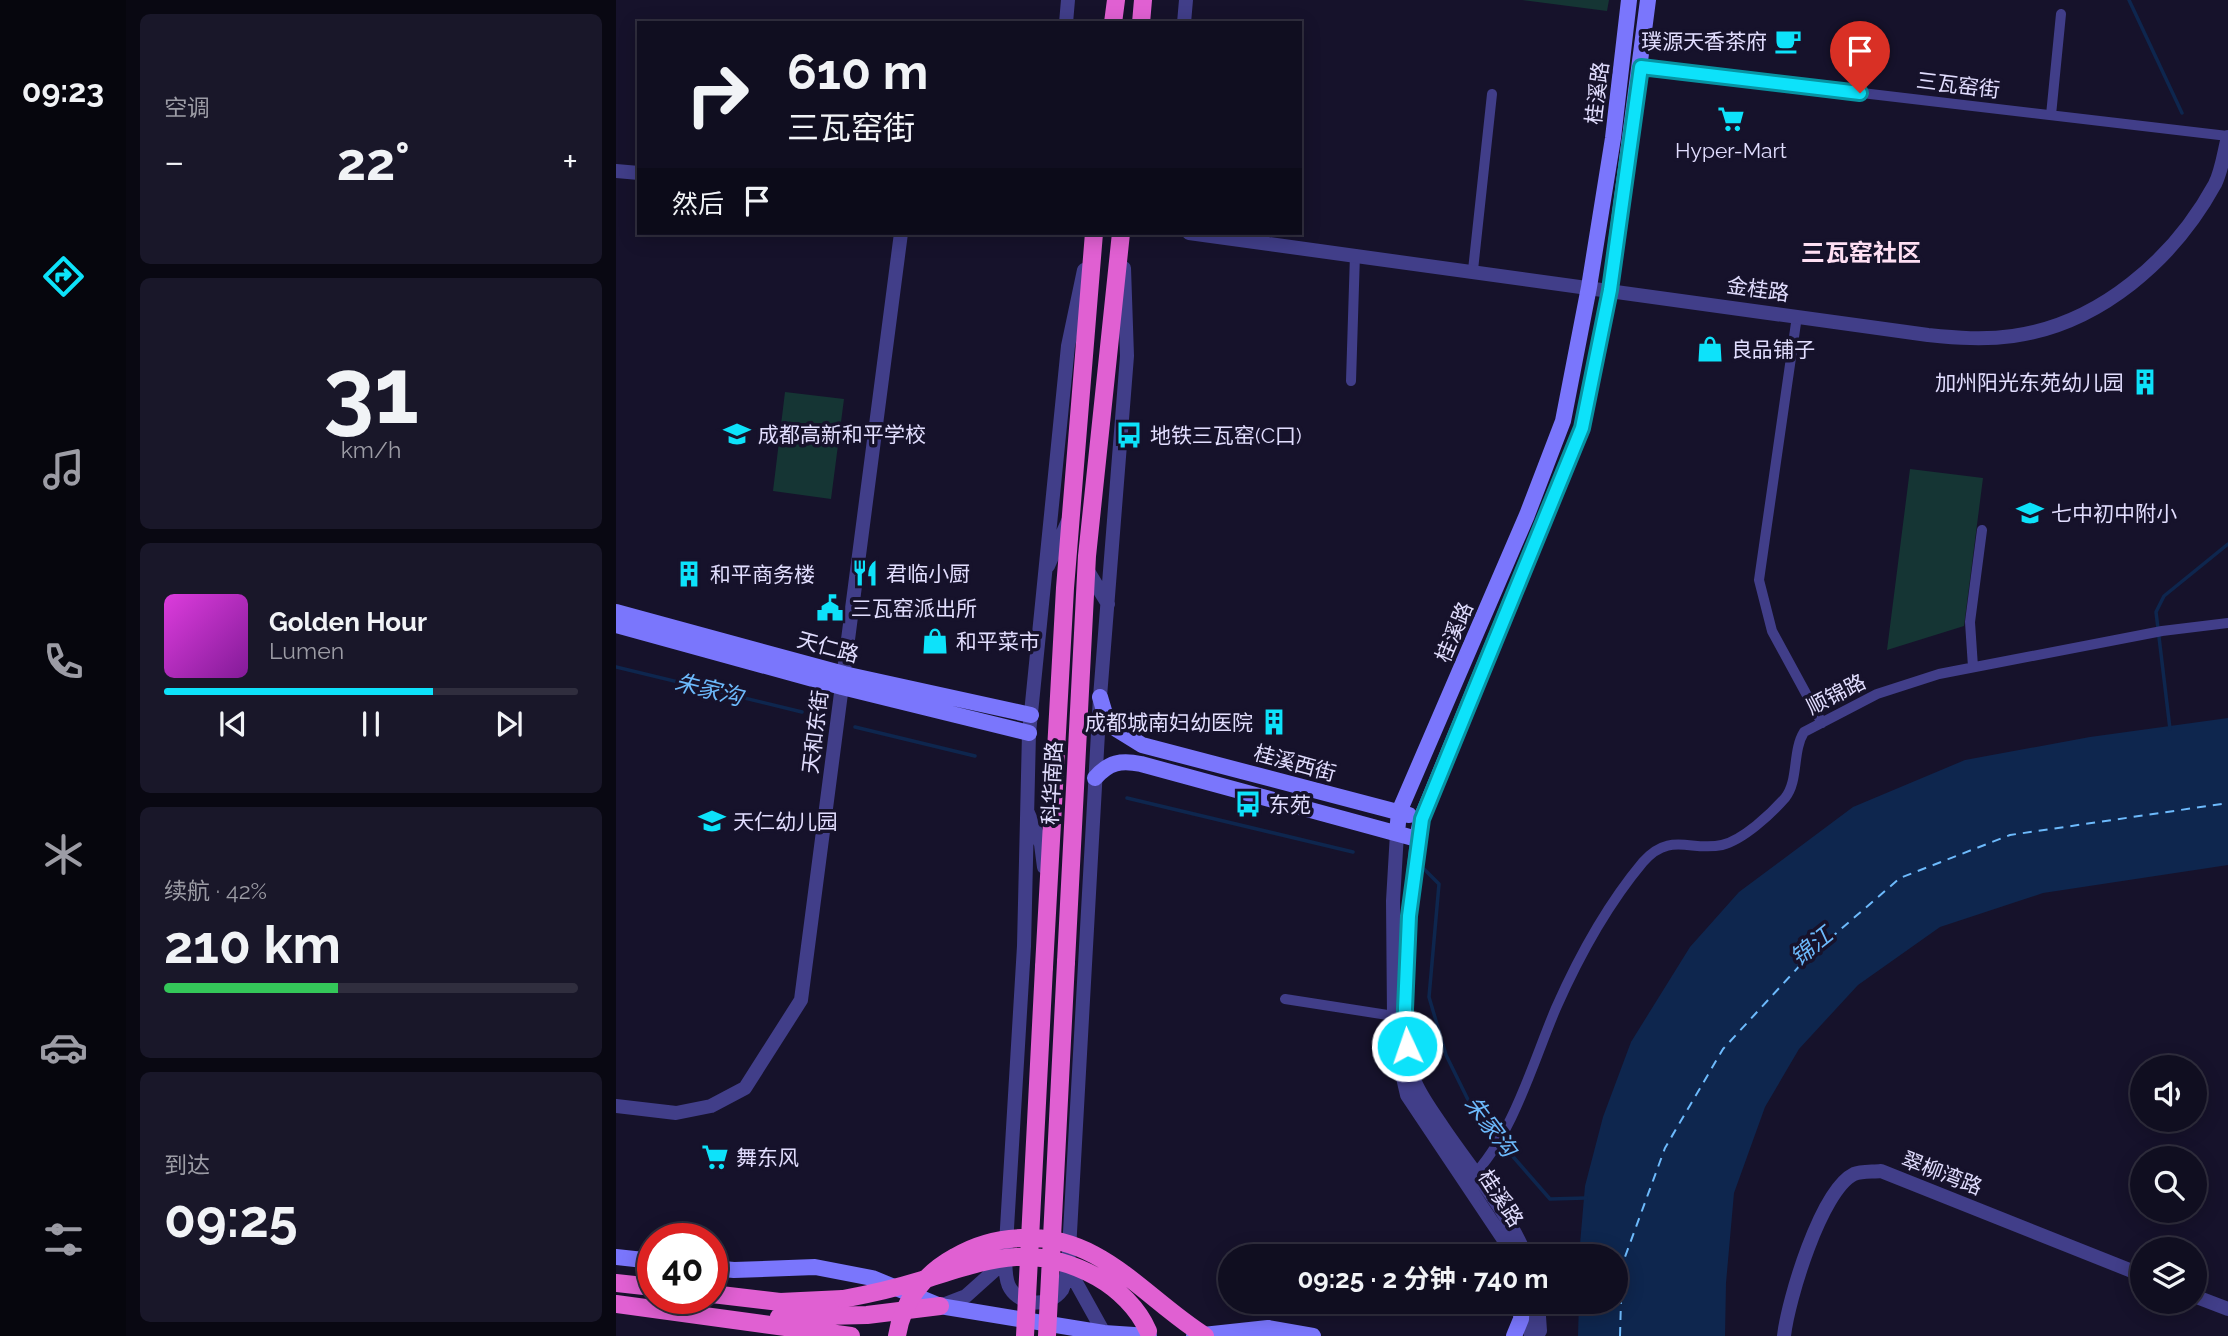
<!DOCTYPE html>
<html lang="zh">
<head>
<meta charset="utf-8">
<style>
  body { margin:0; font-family:Raleway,"Noto Sans SC",sans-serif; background:#191729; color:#f1f3f6; height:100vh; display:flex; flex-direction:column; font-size:26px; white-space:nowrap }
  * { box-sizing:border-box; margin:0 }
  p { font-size:23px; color:#9c9ca5 }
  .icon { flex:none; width:38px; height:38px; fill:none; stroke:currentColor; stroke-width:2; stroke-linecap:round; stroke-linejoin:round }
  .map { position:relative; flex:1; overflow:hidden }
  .sheet { display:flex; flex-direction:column; gap:14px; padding:14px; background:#090812; width:490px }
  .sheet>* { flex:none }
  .top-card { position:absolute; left:21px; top:21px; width:665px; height:214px; border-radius:0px; box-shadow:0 4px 18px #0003,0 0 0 2px #302e3e; background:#100e20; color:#f1f3f6; overflow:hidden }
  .fabs { position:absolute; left:1514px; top:1055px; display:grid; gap:14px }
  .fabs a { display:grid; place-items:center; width:77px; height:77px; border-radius:50%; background:#100e20; box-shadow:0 4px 18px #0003,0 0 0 2px #302e3e; font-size:35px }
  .speed { position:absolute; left:21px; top:1223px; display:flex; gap:14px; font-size:35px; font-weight:700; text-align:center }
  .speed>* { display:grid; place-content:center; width:91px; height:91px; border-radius:50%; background:#100e20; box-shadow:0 4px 18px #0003,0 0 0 2px #302e3e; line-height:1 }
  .speed .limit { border:10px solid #d22; background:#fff; color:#111 }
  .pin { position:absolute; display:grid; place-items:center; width:60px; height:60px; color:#fff; margin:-72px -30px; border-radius:50% 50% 50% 0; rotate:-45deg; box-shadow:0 0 7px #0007 }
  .pin .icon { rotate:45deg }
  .me { position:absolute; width:77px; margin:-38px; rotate:357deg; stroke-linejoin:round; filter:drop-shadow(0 0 5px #0008) }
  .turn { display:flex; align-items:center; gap:24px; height:147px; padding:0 35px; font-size:32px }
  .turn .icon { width:91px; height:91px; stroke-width:2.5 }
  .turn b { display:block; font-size:49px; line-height:60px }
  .then { display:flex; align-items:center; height:66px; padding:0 35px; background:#0003; gap:14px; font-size:26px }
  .big { font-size:52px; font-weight:700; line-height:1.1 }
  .sheet .widget { flex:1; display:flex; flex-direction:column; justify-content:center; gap:10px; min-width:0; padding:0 24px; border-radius:10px; background:#191729 }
  .sheet .dial { align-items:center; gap:0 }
  .dial b { font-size:91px; line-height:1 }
  .song { display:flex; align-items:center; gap:21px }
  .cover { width:84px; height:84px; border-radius:10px; background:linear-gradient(135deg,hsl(300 70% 55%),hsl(290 70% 35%)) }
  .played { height:7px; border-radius:4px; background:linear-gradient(90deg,#0de2fa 65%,#302e3e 65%) }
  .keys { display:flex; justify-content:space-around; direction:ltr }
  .heat { display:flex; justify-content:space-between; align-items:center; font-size:38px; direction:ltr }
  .charge { height:10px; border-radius:5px; background:linear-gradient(90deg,#34c759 42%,#302e3e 0) }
  .trip { position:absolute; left:602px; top:1244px; width:410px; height:70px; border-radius:35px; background:#100e20; box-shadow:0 4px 18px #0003,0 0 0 2px #302e3e; font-weight:700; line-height:70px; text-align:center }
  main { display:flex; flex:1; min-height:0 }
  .dock { display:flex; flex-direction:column; width:126px; justify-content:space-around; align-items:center; background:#06060d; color:#9c9ca5 }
  .dock .icon { width:49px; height:49px }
  .dock .current { color:#0de2fa }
  .dock b { font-size:32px; color:#f1f3f6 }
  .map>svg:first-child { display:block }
  .green { fill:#153534 }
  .water { fill:#0e264e }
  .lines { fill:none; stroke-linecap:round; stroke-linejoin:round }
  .stream { stroke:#0e264e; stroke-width:3.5 }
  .ferry { stroke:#6dbafc; stroke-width:2; stroke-dasharray:9 7; stroke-linecap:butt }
  .minor { stroke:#413e89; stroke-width:10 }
  .tertiary { stroke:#413e89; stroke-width:14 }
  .secondary { stroke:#7a76fc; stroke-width:16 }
  .trunk { stroke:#e060d2; stroke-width:18 }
  .trunk-bridge { stroke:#e060d2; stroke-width:18 }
  .route-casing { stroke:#0893a2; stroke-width:18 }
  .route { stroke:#0de2fa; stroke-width:12 }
  .labels { text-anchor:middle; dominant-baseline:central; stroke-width:7; stroke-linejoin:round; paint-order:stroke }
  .poi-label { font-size:21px; fill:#e1ddfe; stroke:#16122b; text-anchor:start }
  .street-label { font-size:21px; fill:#e1ddfe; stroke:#16122b }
  .water-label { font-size:23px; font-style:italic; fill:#6dbafc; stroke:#16122b }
  .quarter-label { font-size:24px; font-weight:bold; fill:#fedff3; stroke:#16122b }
</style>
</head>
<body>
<main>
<nav class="dock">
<b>09:23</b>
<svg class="icon current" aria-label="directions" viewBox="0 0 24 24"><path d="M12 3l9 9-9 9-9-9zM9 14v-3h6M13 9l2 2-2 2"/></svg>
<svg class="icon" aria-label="music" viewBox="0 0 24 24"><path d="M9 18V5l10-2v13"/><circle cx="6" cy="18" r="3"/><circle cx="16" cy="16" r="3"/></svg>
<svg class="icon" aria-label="phone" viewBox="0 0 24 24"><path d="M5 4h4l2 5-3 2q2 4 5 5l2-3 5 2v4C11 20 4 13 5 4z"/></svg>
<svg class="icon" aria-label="climate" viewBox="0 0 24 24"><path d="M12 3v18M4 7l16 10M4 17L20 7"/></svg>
<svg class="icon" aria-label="car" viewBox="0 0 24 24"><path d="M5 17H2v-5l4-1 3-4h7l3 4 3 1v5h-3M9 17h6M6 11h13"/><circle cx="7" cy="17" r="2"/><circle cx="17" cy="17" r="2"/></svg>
<svg class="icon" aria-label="filters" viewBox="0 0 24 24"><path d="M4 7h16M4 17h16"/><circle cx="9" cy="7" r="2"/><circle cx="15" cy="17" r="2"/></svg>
</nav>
<section class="sheet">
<div class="widget"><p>空调</p>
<div class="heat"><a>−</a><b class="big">22°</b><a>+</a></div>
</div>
<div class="widget dial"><b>31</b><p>km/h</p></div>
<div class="widget">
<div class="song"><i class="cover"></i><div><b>Golden Hour</b><p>Lumen</p></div></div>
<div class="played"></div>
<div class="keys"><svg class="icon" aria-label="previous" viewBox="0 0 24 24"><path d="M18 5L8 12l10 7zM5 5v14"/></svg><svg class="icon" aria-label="pause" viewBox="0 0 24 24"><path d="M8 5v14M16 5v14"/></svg><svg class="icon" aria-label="next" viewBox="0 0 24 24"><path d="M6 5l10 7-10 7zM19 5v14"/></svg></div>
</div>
<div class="widget"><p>续航 · 42%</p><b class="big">210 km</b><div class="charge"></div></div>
<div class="widget"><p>到达</p><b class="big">09:25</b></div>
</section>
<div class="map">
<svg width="1612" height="1336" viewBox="0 0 1612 1336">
  <rect width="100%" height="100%" fill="#16122b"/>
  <!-- green -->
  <path class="green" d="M906 0H993L991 11Z
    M169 392 228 399 215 499 157 491Z
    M1294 469 1367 478 1348 626 1271 650Z"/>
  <!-- water -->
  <path class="water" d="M1612 718V865L1427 893 1324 927 1242 985 1183 1049 1149 1107 1118 1193 1110 1283 1109 1336H962L963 1302H999V1256H963L969 1186 987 1117 1015 1042 1074 947 1123 892 1237 807 1349 760 1474 737Z"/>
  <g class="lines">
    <!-- stream -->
    <path class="stream" d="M1513 0 1566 113
      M0 667 186 712
      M239 727 359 756
      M1554 729 1540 612 1548 596 1612 544
      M511 798 737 852
      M808 869 823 884 813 997 830 1055 858 1112 934 1199 970 1198"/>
    <!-- ferry -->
    <path class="ferry" d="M1004 1336 1006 1265 1049 1148 1107 1049 1188 961 1284 878 1394 835 1612 803"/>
    <!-- minor -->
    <path class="minor" d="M1025 67 1612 136
      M1435 115 1445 14
      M857 270 876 94
      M1181 316 1143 580 1156 631 1206 723
      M735 381 739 254
      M1357 667 1354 622 1366 530
      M669 999 778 1016
      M855 1178C897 1135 917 1062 940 1008 963 956 991 905 1027 862 1054 831 1075 852 1106 845 1127 840 1155 814 1169 798 1183 781 1176 751 1188 732L1261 694 1323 674 1546 631 1612 623"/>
    <!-- tertiary -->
    <path class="tertiary" d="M450 23 452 0
      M568 23 570 0
      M0 171 23 173
      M573 233 1312 335C1341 338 1368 340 1397 336 1484 324 1558 259 1599 184 1606 170 1608 152 1612 137
      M432 566 452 521
      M470 568 492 604
      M412 813 425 844 428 867
      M781 833 777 901 778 1016 782 1056 791 1095 888 1240 895 1256
      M801 839C795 900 777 1027 799 1082 805 1096 815 1110 824 1123 853 1167 890 1208 910 1256
      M0 1106 60 1113 95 1106 129 1088 185 1000 285 233
      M389 1261C390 1270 389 1280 394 1288 405 1306 433 1308 446 1290 449 1284 450 1275 452 1268
      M1578 1296 1612 1309
      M910 1302 915 1336
      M922 1302 924 1331
      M324 1306 350 1296 389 1261 408 946 413 733 452 346 468 270
      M488 1333 452 1268 484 697 511 356 508 268
      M1168 1336C1172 1300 1205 1190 1238 1174 1245 1171 1257 1172 1265 1171L1526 1275"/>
    <!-- secondary -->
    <path class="secondary" d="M0 612 228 674 415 715
      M0 625 226 687 413 733
      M484 697 492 724 526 745 793 815
      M479 778C493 762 505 760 525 764L801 839 805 819 966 428 994 290 1032 0
      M781 833 783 812 911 515 947 421 973 287 997 138 1013 0
      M0 1257 37 1261
      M96 1268 118 1270 199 1267 256 1278 324 1306 488 1333 533 1336
      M578 1336 652 1328 697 1336
      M898 1336 905 1319 906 1302"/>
    <!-- trunk -->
    <path class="trunk" d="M497 23 500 0
      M525 23 527 0
      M450 962 471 556 505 233
      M428 967 449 588 478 233
      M0 1283 37 1287
      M96 1294 164 1302 227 1299
      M0 1304 235 1336
      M163 1317 251 1315 324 1306"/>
    <!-- trunk-bridge -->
    <path class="trunk-bridge" d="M227 1299C254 1294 280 1288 306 1280 371 1260 415 1241 481 1277 502 1289 522 1308 532 1331
      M281 1336C286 1302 308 1274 339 1257 359 1245 381 1239 405 1238 485 1234 527 1297 589 1336
      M409 1336 428 967
      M431 1336 450 962"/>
  </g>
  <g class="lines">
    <!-- route casing -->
    <g class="route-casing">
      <path id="route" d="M791 1046 789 1009 793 916 806 819 966 428 994 290 1025 67 1244 93"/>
    </g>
    <!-- route -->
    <use href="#route" class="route"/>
  </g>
  <!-- icons -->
  <defs>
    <g id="cafe-bare" transform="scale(2.1)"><path d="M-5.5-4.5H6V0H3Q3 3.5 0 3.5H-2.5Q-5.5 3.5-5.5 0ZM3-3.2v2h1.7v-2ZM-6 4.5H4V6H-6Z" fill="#0de2fa" stroke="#16122b" stroke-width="2.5" paint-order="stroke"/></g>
    <g id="supermarket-bare" transform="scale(2.1)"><path d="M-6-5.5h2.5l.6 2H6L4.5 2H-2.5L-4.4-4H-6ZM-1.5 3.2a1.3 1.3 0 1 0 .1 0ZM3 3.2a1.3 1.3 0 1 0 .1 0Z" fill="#0de2fa" stroke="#16122b" stroke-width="2.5" paint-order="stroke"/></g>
    <g id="shop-bare" transform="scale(2.1)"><path d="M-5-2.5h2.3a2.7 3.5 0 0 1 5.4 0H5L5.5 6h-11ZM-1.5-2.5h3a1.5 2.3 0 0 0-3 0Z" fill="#0de2fa" stroke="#16122b" stroke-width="2.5" paint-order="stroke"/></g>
    <g id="building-bare" transform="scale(2.1)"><path d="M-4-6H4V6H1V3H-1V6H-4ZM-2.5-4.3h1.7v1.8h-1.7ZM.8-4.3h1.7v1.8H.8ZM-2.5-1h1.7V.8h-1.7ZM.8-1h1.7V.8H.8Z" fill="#0de2fa" stroke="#16122b" stroke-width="2.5" paint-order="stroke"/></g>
    <g id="school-bare" transform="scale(2.1)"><path d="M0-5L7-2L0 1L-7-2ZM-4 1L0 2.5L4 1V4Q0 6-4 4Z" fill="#0de2fa" stroke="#16122b" stroke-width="2.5" paint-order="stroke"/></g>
    <g id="bus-bare" transform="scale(2.1)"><path d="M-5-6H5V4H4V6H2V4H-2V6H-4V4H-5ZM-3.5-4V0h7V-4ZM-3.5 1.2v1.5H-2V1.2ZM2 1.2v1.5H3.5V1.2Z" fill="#0de2fa" stroke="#16122b" stroke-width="2.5" paint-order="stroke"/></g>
    <g id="restaurant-bare" transform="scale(2.1)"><path d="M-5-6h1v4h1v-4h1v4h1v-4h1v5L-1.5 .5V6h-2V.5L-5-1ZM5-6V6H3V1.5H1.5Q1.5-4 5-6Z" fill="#0de2fa" stroke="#16122b" stroke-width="2.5" paint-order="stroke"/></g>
    <g id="civic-bare" transform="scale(2.1)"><path d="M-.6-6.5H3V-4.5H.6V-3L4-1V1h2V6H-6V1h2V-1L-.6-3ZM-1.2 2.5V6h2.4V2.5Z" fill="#0de2fa" stroke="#16122b" stroke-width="2.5" paint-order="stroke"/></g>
  </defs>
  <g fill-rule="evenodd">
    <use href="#cafe-bare" x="1172" y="41"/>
    <use href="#supermarket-bare" x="1115" y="119"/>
    <use href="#shop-bare" x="1094" y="349"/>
    <use href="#building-bare" x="1529" y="382"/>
    <use href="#school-bare" x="121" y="434"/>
    <use href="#bus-bare" x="513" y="435"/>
    <use href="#school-bare" x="1414" y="513"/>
    <use href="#restaurant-bare" x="249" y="573"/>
    <use href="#building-bare" x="73" y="574"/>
    <use href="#civic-bare" x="214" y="608"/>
    <use href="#shop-bare" x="319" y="641"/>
    <use href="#building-bare" x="658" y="722"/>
    <use href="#bus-bare" x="632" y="804"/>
    <use href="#school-bare" x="96" y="821"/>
    <use href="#supermarket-bare" x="99" y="1157"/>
  </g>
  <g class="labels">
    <!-- poi labels -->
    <g class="poi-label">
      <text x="1151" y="41" text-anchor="end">璞源天香茶府</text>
      <text x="1115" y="150" text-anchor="middle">Hyper-Mart</text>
      <text x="1115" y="349">良品铺子</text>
      <text x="1508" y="382" text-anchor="end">加州阳光东苑幼儿园</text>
      <text x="142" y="434">成都高新和平学校</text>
      <text x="534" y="435">地铁三瓦窑(C口)</text>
      <text x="1435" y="513">七中初中附小</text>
      <text x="270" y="573">君临小厨</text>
      <text x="94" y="574">和平商务楼</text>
      <text x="235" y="608">三瓦窑派出所</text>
      <text x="340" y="641">和平菜市</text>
      <text x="637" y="722" text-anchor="end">成都城南妇幼医院</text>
      <text x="653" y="804">东苑</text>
      <text x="117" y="821">天仁幼儿园</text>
      <text x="120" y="1157">舞东风</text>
    </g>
    <!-- street labels -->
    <g class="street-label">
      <text transform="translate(1342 85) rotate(7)">三瓦窑街</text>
      <text transform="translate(981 93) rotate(-83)">桂溪路</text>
      <text transform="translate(1142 289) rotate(8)">金桂路</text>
      <text transform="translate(838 632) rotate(-67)">桂溪路</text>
      <text transform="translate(212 647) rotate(15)">天仁路</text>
      <text transform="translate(1220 694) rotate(-27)">顺锦路</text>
      <text transform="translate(199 732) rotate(-83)">天和东街</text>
      <text transform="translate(679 763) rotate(15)">桂溪西街</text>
      <text transform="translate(436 783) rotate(-87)">科华南路</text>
      <text transform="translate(1326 1173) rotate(21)">翠柳湾路</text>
      <text transform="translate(885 1198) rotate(57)">桂溪路</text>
    </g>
    <!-- water labels -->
    <g class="water-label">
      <text transform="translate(93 689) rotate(14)">朱家沟</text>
      <text transform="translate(1195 946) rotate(-39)">锦江</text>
      <text transform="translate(875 1126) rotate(53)">朱家沟</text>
    </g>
    <!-- quarter labels -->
    <g class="quarter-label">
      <text x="1245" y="252">三瓦窑社区</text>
    </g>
  </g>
</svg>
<div class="fabs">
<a><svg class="icon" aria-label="sound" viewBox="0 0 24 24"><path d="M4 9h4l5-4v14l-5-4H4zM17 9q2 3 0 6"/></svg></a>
<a><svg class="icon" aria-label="search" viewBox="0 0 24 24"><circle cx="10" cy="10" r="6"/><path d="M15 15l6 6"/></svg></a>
<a><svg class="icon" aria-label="layers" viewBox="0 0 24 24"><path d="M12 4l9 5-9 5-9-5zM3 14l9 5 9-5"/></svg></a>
</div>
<div class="speed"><div class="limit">40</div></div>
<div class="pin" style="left:1244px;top:93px;background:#d93025"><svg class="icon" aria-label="arrive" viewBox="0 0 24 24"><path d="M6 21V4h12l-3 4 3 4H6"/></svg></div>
<svg class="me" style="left:791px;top:1046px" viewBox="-20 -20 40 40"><circle r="17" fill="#0de2fa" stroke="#fff" stroke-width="3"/><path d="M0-11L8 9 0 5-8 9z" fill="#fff"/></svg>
<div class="trip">09:25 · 2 分钟 · 740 m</div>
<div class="top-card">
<div class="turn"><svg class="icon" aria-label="right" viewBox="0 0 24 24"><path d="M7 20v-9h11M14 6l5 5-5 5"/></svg><div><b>610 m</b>三瓦窑街</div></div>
<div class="then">然后<svg class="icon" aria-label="arrive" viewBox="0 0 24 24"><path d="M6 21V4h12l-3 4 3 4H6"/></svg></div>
</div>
</div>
</main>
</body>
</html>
